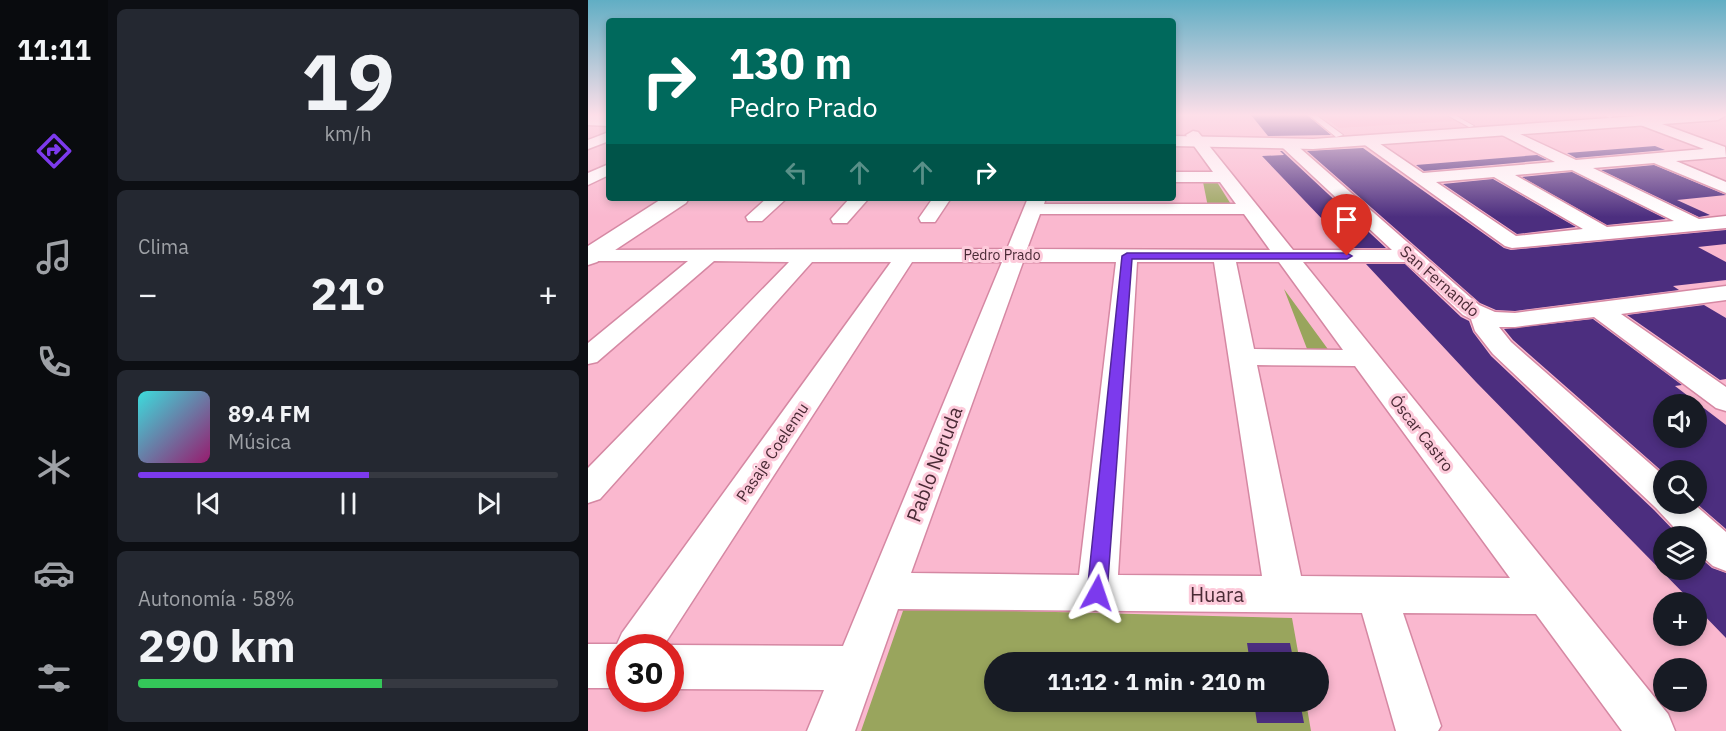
<!DOCTYPE html>
<html lang="es">
<head>
<meta charset="utf-8">
<style>
  body { margin:0; font-family:"IBM Plex Sans",sans-serif; background:#242831; color:#f1f3f6; height:100vh; display:flex; flex-direction:column; font-size:22px; white-space:nowrap }
  * { box-sizing:border-box; margin:0 }
  p { font-size:20px; color:#9ea1a6 }
  .icon { flex:none; width:33px; height:33px; fill:none; stroke:currentColor; stroke-width:2; stroke-linecap:round; stroke-linejoin:round }
  .map { position:relative; flex:1; overflow:hidden }
  .sheet { display:flex; flex-direction:column; gap:9px; padding:9px; background:#0d0f14; width:480px }
  .sheet>* { flex:none }
  .hud { position:absolute; left:18px; top:18px; width:570px; height:183px; border-radius:6px; box-shadow:0 3px 9px #0003; background:#00695c; color:#fff; overflow:hidden }
  .tools { position:absolute; left:1065px; top:394px; display:grid; gap:12px }
  .tools a { display:grid; place-items:center; width:54px; height:54px; border-radius:50%; background:#171b24; box-shadow:0 3px 9px #0003; font-size:30px }
  .speed { position:absolute; left:18px; top:634px; display:flex; gap:12px; font-size:30px; font-weight:700; text-align:center }
  .speed>* { display:grid; place-content:center; width:78px; height:78px; border-radius:50%; background:#171b24; box-shadow:0 3px 9px #0003; line-height:1 }
  .speed .limit { border:9px solid #d22; background:#fff; color:#111 }
  .pin { position:absolute; display:grid; place-items:center; width:51px; height:51px; color:#fff; margin:-62px -26px; border-radius:50% 50% 50% 0; rotate:-45deg; box-shadow:0 0 6px #0007 }
  .pin .icon { rotate:45deg }
  .me { position:absolute; width:66px; margin:-33px; rotate:5deg; stroke-linejoin:round; filter:drop-shadow(0 0 4px #0008) }
  .turn { display:flex; align-items:center; gap:21px; height:126px; padding:0 24px; font-size:27px }
  .turn .icon { width:78px; height:78px; stroke-width:2.5 }
  .turn b { display:block; font-size:42px; line-height:51px }
  .lanes { display:flex; align-items:center; height:57px; padding:0 24px; background:#0003; justify-content:center; gap:30px; direction:ltr }
  .lanes .off { opacity:.35 }
  .big { font-size:45px; font-weight:800; line-height:1.1 }
  .sheet .widget { flex:1; display:flex; flex-direction:column; justify-content:center; gap:9px; min-width:0; padding:0 21px; border-radius:9px; background:#242831 }
  .sheet .dial { align-items:center; gap:0 }
  .dial b { font-size:78px; line-height:1 }
  .song { display:flex; align-items:center; gap:18px }
  .cover { width:72px; height:72px; border-radius:9px; background:linear-gradient(135deg,hsl(180 70% 55%),hsl(320 70% 35%)) }
  .played { height:6px; border-radius:3px; background:linear-gradient(90deg,#7c3aed 55%,#363941 55%) }
  .keys { display:flex; justify-content:space-around; direction:ltr }
  .heat { display:flex; justify-content:space-between; align-items:center; font-size:33px; direction:ltr }
  .charge { height:9px; border-radius:4px; background:linear-gradient(90deg,#34c759 58%,#363941 0) }
  .trip { position:absolute; left:396px; top:652px; width:345px; height:60px; border-radius:30px; background:#171b24; box-shadow:0 3px 9px #0003; font-weight:800; line-height:60px; text-align:center }
  main { display:flex; flex:1; min-height:0 }
  .dock { display:flex; flex-direction:column; width:108px; justify-content:space-around; align-items:center; background:#090b0e; color:#9ea1a6 }
  .dock .icon { width:42px; height:42px }
  .dock .selected { color:#7c3aed }
  .dock b { font-size:27px; color:#f1f3f6 }
  .map>svg:first-child { display:block }
  .built { fill:#fba3c3 }
  .green { fill:#99a55d }
  .building { fill:#4c2e7f; fill-rule:evenodd }
  .lines { fill:none; stroke-linecap:round; stroke-linejoin:round }
  .lane-casing { stroke:#d588a3; stroke-width:2 }
  .street-casing { stroke:#d588a3; stroke-width:3 }
  .secondary-casing { stroke:#d588a3; stroke-width:3 }
  .lane { fill:#fff; fill-rule:evenodd }
  .street { fill:#fff; fill-rule:evenodd }
  .secondary { fill:#fff; fill-rule:evenodd }
  .route { fill:#7c3aed; stroke:#51269a; stroke-width:1.5 }
  .labels { text-anchor:middle; dominant-baseline:central; stroke-width:6; stroke-linejoin:round; paint-order:stroke }
  .far-street-label { font-size:14px; fill:#4a2a35; stroke:#fdcbdb }
  .street-label { font-size:16px; fill:#4a2a35; stroke:#fdcbdb }
  .near-street-label { font-size:20px; fill:#4a2a35; stroke:#fdcbdb }
</style>
</head>
<body>
<main>
<nav class="dock">
<b>11:11</b>
<svg class="icon selected" aria-label="directions" viewBox="0 0 24 24"><path d="M12 3l9 9-9 9-9-9zM9 14v-3h6M13 9l2 2-2 2"/></svg>
<svg class="icon" aria-label="music" viewBox="0 0 24 24"><path d="M9 18V5l10-2v13"/><circle cx="6" cy="18" r="3"/><circle cx="16" cy="16" r="3"/></svg>
<svg class="icon" aria-label="phone" viewBox="0 0 24 24"><path d="M5 4h4l2 5-3 2q2 4 5 5l2-3 5 2v4C11 20 4 13 5 4z"/></svg>
<svg class="icon" aria-label="climate" viewBox="0 0 24 24"><path d="M12 3v18M4 7l16 10M4 17L20 7"/></svg>
<svg class="icon" aria-label="car" viewBox="0 0 24 24"><path d="M5 17H2v-5l4-1 3-4h7l3 4 3 1v5h-3M9 17h6M6 11h13"/><circle cx="7" cy="17" r="2"/><circle cx="17" cy="17" r="2"/></svg>
<svg class="icon" aria-label="filters" viewBox="0 0 24 24"><path d="M4 7h16M4 17h16"/><circle cx="9" cy="7" r="2"/><circle cx="15" cy="17" r="2"/></svg>
</nav>
<section class="sheet">
<div class="widget dial"><b>19</b><p>km/h</p></div>
<div class="widget"><p>Clima</p>
<div class="heat"><a>−</a><b class="big">21°</b><a>+</a></div>
</div>
<div class="widget">
<div class="song"><i class="cover"></i><div><b>89.4 FM</b><p>Música</p></div></div>
<div class="played"></div>
<div class="keys"><svg class="icon" aria-label="previous" viewBox="0 0 24 24"><path d="M18 5L8 12l10 7zM5 5v14"/></svg><svg class="icon" aria-label="pause" viewBox="0 0 24 24"><path d="M8 5v14M16 5v14"/></svg><svg class="icon" aria-label="next" viewBox="0 0 24 24"><path d="M6 5l10 7-10 7zM19 5v14"/></svg></div>
</div>
<div class="widget"><p>Autonomía · 58%</p><b class="big">290 km</b><div class="charge"></div></div>
</section>
<div class="map">
<svg width="1138" height="731" viewBox="0 0 1138 731">
  <rect width="100%" height="100%" fill="#fab8cf"/>
  <!-- built -->
  <path class="built" d="M733 115H856L867 121 751 128Z"/>
  <!-- green -->
  <path class="green" d="M615 182H629L644 206 620 207Z
    M696 289 742 352 721 354Z
    M316 608 704 618 712 663H406V702H718L723 731H273Z"/>
  <!-- building -->
  <path class="building" d="M663 115H719L743 135 680 136Z
    M1067 146 1077 150 988 158 979 153Z
    M775 148 916 248 923 250 1138 230V244L1110 247 1138 262V280L1085 286 1091 290 927 311 908 310 892 303 719 151Z
    M692 151H694L798 248H763L759 245 674 156 696 155Z
    M949 155 959 160 836 171 828 165Z
    M1066 165 1138 195 1089 200 1122 215 1111 217 1013 170Z
    M984 172 1078 219 1019 225 934 177Z
    M905 179 988 227 929 234 855 184Z
    M778 264H817L873 317 881 321 885 332 903 356 1066 510 1092 537H1076V570H1108V554L1124 568 1138 573V638L1108 607V603H1105L888 382Z
    M1116 305 1138 318V379L1132 380 1039 315Z
    M1005 319 1094 385 1087 386 1138 425V529L1108 503V471L1076 473 925 340 916 329ZM1076 405H1108V438H1076Z
    M659 643H702L706 663H662Z
    M666 702H712L716 723H669Z"/>
  <g class="lines">
    <!-- lane casing -->
    <g class="lane-casing">
      <path id="lane" d="M721 115H728L755 135 748 137Z
        M859 115H867L886 126 881 127Z
        M1016 115H1024L1025 116 1022 118Z"/>
    </g>
    <!-- street casing -->
    <g class="street-casing">
      <path id="street" d="M1052 116 1137 147 1138 157 1088 161 1138 182V193L1066 163 1005 168 1111 219 1138 216V228L924 248 917 246 770 140 777 136 782 137 835 173 967 162 912 134 910 131 912 128 917 127 988 160 1116 149 1047 123 1045 120 1047 117ZM984 170 1086 221 1019 227 927 175ZM906 177 995 229 928 236 848 182Z
        M605 131 610 132 705 250H804L695 148 693 145 700 141 705 142 891 305 907 312 927 313 1138 286V300L1033 314 1138 387V411L1128 408 1006 317 927 327H911L923 342 1076 476V504H1106L1138 532V571L1125 566 1108 551V537H1095L1068 508 905 354 887 331 883 319 875 315 818 262H715L1080 714 1087 731H1034L948 614 815 613 853 726 850 731H808L774 613 310 609 267 731H219L236 690 82 689V648H75L82 645 255 646 414 262H324L74 648H32V688H0V644H29L34 633 303 262H224L12 499 0 503V468L201 262 126 261 9 362 0 364V343L100 261H4L0 260V250L419 249 440 198H458L456 204H648L632 182H585V172H625L598 135ZM452 214H656L682 250 439 249ZM435 262H528L491 575 323 573ZM549 262H626L674 576 530 575ZM648 262H691L755 350 666 349ZM669 365 767 366 922 578 713 576Z
        M21 132V141L0 149V140Z
        M21 164V175L0 185V173Z
        M179 198H199L174 221H160L158 217Z
        M262 198H281L259 223H245L243 219Z
        M345 198H363L347 222H333L331 218Z"/>
    </g>
    <!-- secondary casing -->
    <g class="secondary-casing">
      <path id="secondary" d="M0 115 21 116V126L0 125Z
        M1065 115H1138L1130 120 725 149 585 146V136L725 139Z
        M75 198H101L98 203 9 262 0 265V246Z"/>
    </g>
    <!-- lane -->
    <use href="#lane" class="lane"/>
    <!-- street -->
    <use href="#street" class="street"/>
    <!-- secondary -->
    <use href="#secondary" class="secondary"/>
  </g>
  <!-- sky -->
  <linearGradient id="sky" x2="0" y2="1"><stop stop-color="#61aec4"/><stop offset="0.53" stop-color="#fddfe9"/><stop offset="1" stop-color="#fddfe9" stop-opacity="0"/></linearGradient>
  <rect width="1138" height="217" fill="url(#sky)"/>
  <!-- route -->
  <path class="route" d="M539 253H759L764 256 759 259H544L519 593 516 599 509 602 502 599 499 593 534 256Z"/>
  <g class="labels">
    <!-- far-street labels -->
    <g class="far-street-label">
      <text x="414" y="255">Pedro Prado</text>
    </g>
    <!-- street labels -->
    <g class="street-label">
      <text transform="translate(852 281) rotate(41)">San Fernando</text>
      <text transform="translate(834 433) rotate(52)">Óscar Castro</text>
      <text transform="translate(184 452) rotate(-56)">Pasaje Coelemu</text>
    </g>
    <!-- near-street labels -->
    <g class="near-street-label">
      <text transform="translate(346 464) rotate(-69)">Pablo Neruda</text>
      <text x="629" y="594">Huara</text>
    </g>
  </g>
</svg>
<div class="tools">
<a><svg class="icon" aria-label="sound" viewBox="0 0 24 24"><path d="M4 9h4l5-4v14l-5-4H4zM17 9q2 3 0 6"/></svg></a>
<a><svg class="icon" aria-label="search" viewBox="0 0 24 24"><circle cx="10" cy="10" r="6"/><path d="M15 15l6 6"/></svg></a>
<a><svg class="icon" aria-label="layers" viewBox="0 0 24 24"><path d="M12 4l9 5-9 5-9-5zM3 14l9 5 9-5"/></svg></a>
<a>+</a>
<a>−</a>
</div>
<div class="speed"><div class="limit">30</div></div>
<div class="pin" style="left:759px;top:256px;background:#d93025"><svg class="icon" aria-label="arrive" viewBox="0 0 24 24"><path d="M6 21V4h12l-3 4 3 4H6"/></svg></div>
<svg class="me" style="left:509px;top:593px" viewBox="-20 -20 40 40"><path d="M0-17L14 15 0 8-14 15z" fill="#7c3aed" stroke="#fff" stroke-width="4"/></svg>
<div class="trip">11:12 · 1 min · 210 m</div>
<div class="hud">
<div class="turn"><svg class="icon" aria-label="right" viewBox="0 0 24 24"><path d="M7 20v-9h11M14 6l5 5-5 5"/></svg><div><b>130 m</b>Pedro Prado</div></div>
<div class="lanes"><svg class="icon off" aria-label="left" viewBox="0 0 24 24"><path d="M17 20v-9H6M10 6l-5 5 5 5"/></svg><svg class="icon off" aria-label="ahead" viewBox="0 0 24 24"><path d="M12 20V5M6 11l6-6 6 6"/></svg><svg class="icon off" aria-label="ahead" viewBox="0 0 24 24"><path d="M12 20V5M6 11l6-6 6 6"/></svg><svg class="icon" aria-label="right" viewBox="0 0 24 24"><path d="M7 20v-9h11M14 6l5 5-5 5"/></svg></div>
</div>
</div>
</main>
</body>
</html>
